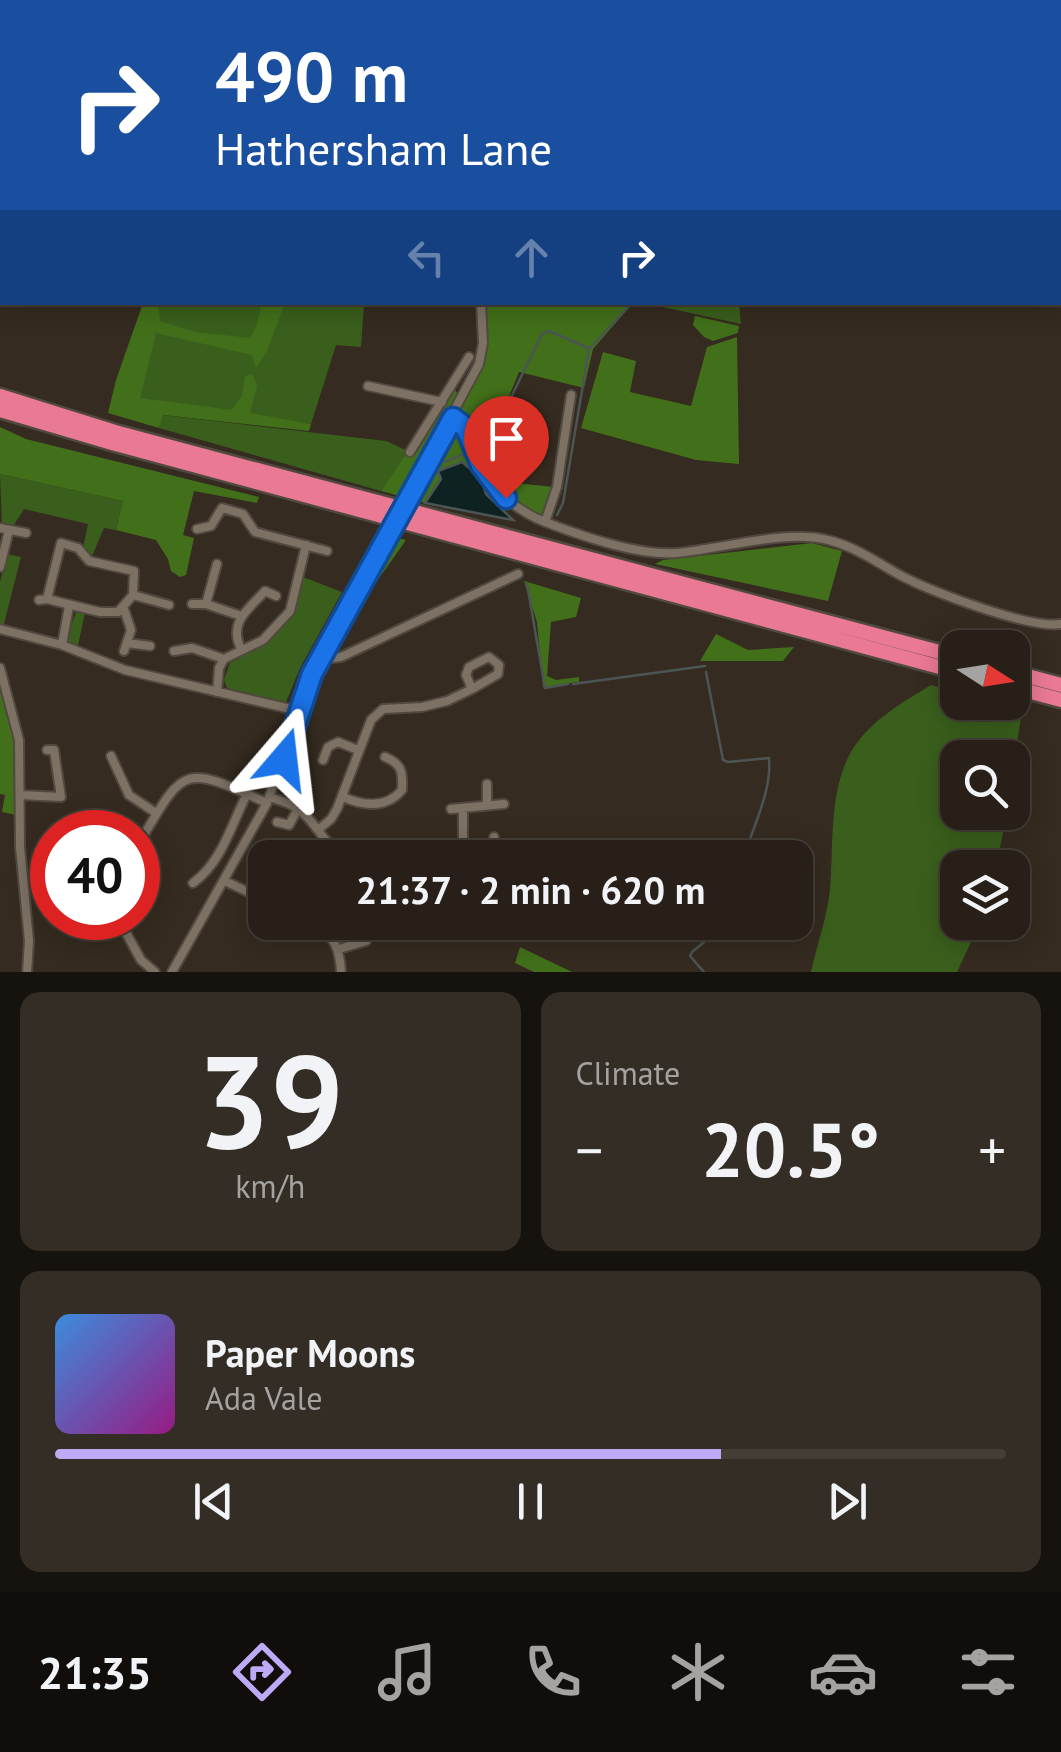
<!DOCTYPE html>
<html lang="en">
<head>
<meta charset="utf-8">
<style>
  body { margin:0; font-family:"PT Sans",sans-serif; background:#342d25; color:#f1f3f6; height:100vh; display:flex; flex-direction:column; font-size:38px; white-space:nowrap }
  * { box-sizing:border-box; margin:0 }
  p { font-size:32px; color:#a5a3a2 }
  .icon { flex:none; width:55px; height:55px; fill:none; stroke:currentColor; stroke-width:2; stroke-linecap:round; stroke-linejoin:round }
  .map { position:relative; height:972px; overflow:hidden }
  .sheet { display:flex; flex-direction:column; gap:20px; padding:20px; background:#16120d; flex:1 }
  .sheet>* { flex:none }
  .banner { position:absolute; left:0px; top:0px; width:1062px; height:305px; box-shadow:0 5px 25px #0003,0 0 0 2px #443e37; background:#1a4fa0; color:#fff; overflow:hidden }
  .needle { width:65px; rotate:102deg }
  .buttons { position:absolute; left:940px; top:630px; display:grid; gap:20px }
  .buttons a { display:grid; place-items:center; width:90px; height:90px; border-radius:20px; background:#282018; box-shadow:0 5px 25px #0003,0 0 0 2px #443e37; font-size:50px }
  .speed { position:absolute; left:30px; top:810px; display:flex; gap:20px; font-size:50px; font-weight:700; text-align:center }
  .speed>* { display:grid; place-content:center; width:130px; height:130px; border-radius:50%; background:#282018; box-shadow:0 5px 25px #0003,0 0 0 2px #443e37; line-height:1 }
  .speed .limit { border:15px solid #d22; background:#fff; color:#111 }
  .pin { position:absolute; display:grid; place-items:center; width:85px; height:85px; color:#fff; margin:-102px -42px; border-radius:50% 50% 50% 0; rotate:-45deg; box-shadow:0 0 10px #0007 }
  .pin .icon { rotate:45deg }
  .me { position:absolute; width:110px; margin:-55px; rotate:17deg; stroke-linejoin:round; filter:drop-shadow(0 0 8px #0008) }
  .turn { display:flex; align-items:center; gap:35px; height:210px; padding:0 50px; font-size:45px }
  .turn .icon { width:130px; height:130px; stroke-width:2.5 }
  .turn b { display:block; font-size:70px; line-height:85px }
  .lanes { display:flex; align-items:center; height:95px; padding:0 50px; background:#0003; justify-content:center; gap:50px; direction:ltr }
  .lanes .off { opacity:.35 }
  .big { font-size:75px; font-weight:700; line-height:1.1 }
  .sheet .tile { flex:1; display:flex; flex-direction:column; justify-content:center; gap:15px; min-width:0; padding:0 35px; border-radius:20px; background:#342d25 }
  .sheet .dial { align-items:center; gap:0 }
  .dial b { font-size:130px; line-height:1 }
  .song { display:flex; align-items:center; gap:30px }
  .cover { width:120px; height:120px; border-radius:15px; background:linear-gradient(135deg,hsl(210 70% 55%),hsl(310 70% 35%)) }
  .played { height:10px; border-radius:5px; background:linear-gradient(90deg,#bda9f5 70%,#443e37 70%) }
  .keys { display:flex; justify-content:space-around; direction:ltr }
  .heat { display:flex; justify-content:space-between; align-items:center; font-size:55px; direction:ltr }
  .sheet .tiles { flex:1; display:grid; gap:20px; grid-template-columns:1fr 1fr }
  .tile:last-child { grid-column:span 2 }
  .trip { position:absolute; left:248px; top:840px; width:565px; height:100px; border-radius:20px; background:#282018; box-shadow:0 5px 25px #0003,0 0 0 2px #443e37; font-weight:700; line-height:100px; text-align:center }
  .tab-bar { display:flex; height:160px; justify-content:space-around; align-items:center; background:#100d0a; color:#a5a3a2 }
  .tab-bar .icon { width:70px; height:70px }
  .tab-bar .current { color:#bda9f5 }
  .tab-bar b { font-size:45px; color:#f1f3f6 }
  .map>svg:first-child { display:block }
  .green { fill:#3a5f1c }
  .forest { fill:#42701a }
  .water { fill:#0f2222; stroke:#4b5654; stroke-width:2.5 }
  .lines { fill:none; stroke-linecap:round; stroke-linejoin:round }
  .stream { stroke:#4b5654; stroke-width:2.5 }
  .minor-casing { stroke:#51493f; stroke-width:12 }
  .highway-casing { stroke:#51493f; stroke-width:19 }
  .minor { stroke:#7d7164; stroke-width:8 }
  .highway { stroke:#ea7994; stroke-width:14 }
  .minor-bridge-casing { stroke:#51493f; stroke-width:12; stroke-linecap:butt }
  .minor-bridge { stroke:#7d7164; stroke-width:8 }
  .route-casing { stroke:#114b97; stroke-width:25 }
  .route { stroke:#1a73e8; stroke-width:18 }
</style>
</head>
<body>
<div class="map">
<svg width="1061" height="972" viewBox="0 0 1061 972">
  <rect width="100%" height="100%" fill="#352b20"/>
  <!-- green -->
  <path class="green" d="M352 302 364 305 361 347 336 345 311 424 139 398 158 303Z
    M648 303H739L741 324 649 304Z
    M162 415 386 441 410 452 381 491 159 428Z
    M0 474 123 501 116 530 104 528 92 556 83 548 88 524 24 509 12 528 2 526Z
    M7 554 21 557 3 628 0 626V582Z
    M303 577 342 592 300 668 286 702 227 688 224 680 230 663C274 640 293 627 303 577Z
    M76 612 85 613 78 645 84 654 65 644Z
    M931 685 957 692 958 702 1000 703 1022 708 1013 774 1012 758H958V812L1007 813 996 867 958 868V922L980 923 957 972H811C817 945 827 917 830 890 834 844 828 787 854 747 873 719 903 702 931 685Z"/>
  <!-- forest -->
  <path class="forest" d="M678 0H830L678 2Z
    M849 0H1061V127L1060 2H845Z
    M143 303H158L160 321 196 332 250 338 256 327 262 303H285L267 351 256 368 252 355 156 333 140 398 232 410 242 396 245 377 252 374 257 386 250 413 311 424 309 431 163 415 159 428 108 413 116 380Z
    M488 303H633L593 349 584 388 519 372 495 431 497 450 506 460 505 482 554 487 543 515C515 509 491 508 481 478L441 479 425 503 381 491 453 387 461 399 479 364 484 312Z
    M695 316 739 326 738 333 713 341 704 337 693 325Z
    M737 337 739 464 696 460 581 428 603 352 636 361 630 392 691 406 707 347Z
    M0 427 26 439 259 497 257 503 194 491 183 535 194 538 186 575 180 577 171 571 168 559 156 540 116 530 123 501 0 474Z
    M394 537 406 540 330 648Z
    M812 543 842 551 828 601 655 564 663 560Z
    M524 581 581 598 576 617 551 622 547 676 556 680 579 677V682L543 687 537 622Z
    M716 634 748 650 794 647 783 661H700Z
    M0 682 15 738 16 815 2 812 5 795 0 794Z
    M520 947 572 972H534L515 963Z"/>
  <!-- water -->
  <path class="water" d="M462 462 481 478 486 494 513 520 425 503 441 479 438 471Z"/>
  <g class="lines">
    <!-- stream -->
    <path class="stream" d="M677 0V2
      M1060 120H1061
      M484 443 496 428 542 334 549 331 588 348
      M445 462 466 453
      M557 515 563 503 589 349 633 302
      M527 584 545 688 568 684
      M706 672 723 760 728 762 769 758C772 792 753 825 744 858
      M573 684 705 666
      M704 972 690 956 692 952 728 922"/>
    <!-- minor casing -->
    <g class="minor-casing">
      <path id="minor" d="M453 2V0
        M368 386 442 402
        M453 417C469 428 473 445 480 462 492 490 517 511 545 522 582 536 638 556 677 553 720 549 788 529 828 540 853 546 874 560 896 573 927 590 1028 629 1061 624
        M410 452 469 357
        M411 491 479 364 483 343 481 302
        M545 522 557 487 571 395
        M0 528 26 533
        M197 529 211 526 222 508 243 514 255 532 327 551
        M0 567 9 530
        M133 595 169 605
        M39 600 47 599 100 612H118L133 595 134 571 89 561 78 548 61 543 47 599
        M192 604H206L241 616
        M206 604 217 564
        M124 609 131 630 124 651
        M0 629 62 645 125 670 299 711
        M127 643 150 646
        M62 645 69 606
        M241 649C228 622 248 610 265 591L276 596
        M174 651 192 648 224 659
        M322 654 332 658 341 657 518 574
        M489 657 499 665 498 674 472 689 466 675 469 667Z
        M0 668 19 740 20 847 29 941 27 972
        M217 692 219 668 224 659 263 640 290 611 306 545
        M111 756 129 795 156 813
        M323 760 328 747 338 742 358 750
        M487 784V805
        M21 795 61 797 54 750H47
        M270 797C282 801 296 805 305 815 319 828 325 846 344 853 367 863 391 847 414 858
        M343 797C364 806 386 809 402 790 403 772 402 764 385 757
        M463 808V858
        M451 809 504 804
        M277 822 289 825 298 809
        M318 830 331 819 337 809 371 720 383 709 422 707 447 701 472 689
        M138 845C185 765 182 764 267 803
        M463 854H493V858
        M493 854 494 837
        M225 881 265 900
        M193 883C222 862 231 825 247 794
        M118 918 141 960 155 972
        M313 922C334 935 340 949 341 972
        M339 949 366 941
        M172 972 267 803 312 674 387 536"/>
    </g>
    <!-- highway casing -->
    <g class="highway-casing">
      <path id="highway" d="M0 396 115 432 958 657
        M0 410 112 443 958 672
        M1012 672 1061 685
        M1012 687 1061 700"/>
    </g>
    <!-- minor -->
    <use href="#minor" class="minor"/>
    <!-- highway -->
    <use href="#highway" class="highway"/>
    <!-- minor-bridge casing -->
    <g class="minor-bridge-casing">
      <path id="minor-bridge" d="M387 536 411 491"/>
    </g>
    <!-- minor-bridge -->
    <use href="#minor-bridge" class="minor-bridge"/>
  </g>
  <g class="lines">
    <!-- route casing -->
    <g class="route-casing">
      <path id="route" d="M284 759 312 674 453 418 466 428 481 465 506 498"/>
    </g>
    <!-- route -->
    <use href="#route" class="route"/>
  </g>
</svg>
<div class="buttons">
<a><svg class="needle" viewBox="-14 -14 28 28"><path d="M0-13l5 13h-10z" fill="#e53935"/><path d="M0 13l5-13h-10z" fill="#a5a3a2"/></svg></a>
<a><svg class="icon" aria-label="search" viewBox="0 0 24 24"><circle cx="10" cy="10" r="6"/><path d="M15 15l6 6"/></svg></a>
<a><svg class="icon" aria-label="layers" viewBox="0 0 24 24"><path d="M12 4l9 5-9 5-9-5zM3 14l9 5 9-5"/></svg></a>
</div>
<div class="speed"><div class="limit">40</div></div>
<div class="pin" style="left:506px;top:498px;background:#d93025"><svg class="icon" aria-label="arrive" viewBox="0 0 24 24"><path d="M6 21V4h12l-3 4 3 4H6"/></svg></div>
<svg class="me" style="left:284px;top:759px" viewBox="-20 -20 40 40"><path d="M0-17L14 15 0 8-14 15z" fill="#1a73e8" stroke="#fff" stroke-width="4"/></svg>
<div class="trip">21:37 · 2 min · 620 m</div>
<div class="banner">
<div class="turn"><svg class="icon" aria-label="right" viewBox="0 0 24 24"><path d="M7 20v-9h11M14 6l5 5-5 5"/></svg><div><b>490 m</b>Hathersham Lane</div></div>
<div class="lanes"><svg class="icon off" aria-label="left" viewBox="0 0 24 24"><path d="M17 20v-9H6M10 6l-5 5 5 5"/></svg><svg class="icon off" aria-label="ahead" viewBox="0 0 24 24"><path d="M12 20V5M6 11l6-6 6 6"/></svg><svg class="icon" aria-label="right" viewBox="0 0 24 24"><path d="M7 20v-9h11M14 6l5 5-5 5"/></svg></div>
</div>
</div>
<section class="sheet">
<div class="tiles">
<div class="tile dial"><b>39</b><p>km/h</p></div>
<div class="tile"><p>Climate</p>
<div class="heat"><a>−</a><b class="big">20.5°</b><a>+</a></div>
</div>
<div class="tile">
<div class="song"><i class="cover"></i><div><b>Paper Moons</b><p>Ada Vale</p></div></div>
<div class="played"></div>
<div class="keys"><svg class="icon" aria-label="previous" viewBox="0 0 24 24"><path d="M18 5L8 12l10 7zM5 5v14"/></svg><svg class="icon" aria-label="pause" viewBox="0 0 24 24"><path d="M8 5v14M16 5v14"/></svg><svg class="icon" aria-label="next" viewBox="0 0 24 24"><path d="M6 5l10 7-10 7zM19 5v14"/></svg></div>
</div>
</div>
</section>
<nav class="tab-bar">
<b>21:35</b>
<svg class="icon current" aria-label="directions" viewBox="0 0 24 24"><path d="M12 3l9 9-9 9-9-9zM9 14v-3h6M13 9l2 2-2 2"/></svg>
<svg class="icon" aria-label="music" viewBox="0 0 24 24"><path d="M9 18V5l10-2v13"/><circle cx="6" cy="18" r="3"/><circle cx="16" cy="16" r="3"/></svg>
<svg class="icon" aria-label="phone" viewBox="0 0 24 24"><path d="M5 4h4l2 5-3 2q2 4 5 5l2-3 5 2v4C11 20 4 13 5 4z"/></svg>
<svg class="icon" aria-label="climate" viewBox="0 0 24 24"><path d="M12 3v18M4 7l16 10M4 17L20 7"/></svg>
<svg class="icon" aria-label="car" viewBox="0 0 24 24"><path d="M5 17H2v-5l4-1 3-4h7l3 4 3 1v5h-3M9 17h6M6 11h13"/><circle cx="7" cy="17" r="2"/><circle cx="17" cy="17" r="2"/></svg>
<svg class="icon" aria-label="filters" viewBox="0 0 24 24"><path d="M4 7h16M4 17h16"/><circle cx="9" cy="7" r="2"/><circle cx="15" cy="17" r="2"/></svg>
</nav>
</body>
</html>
